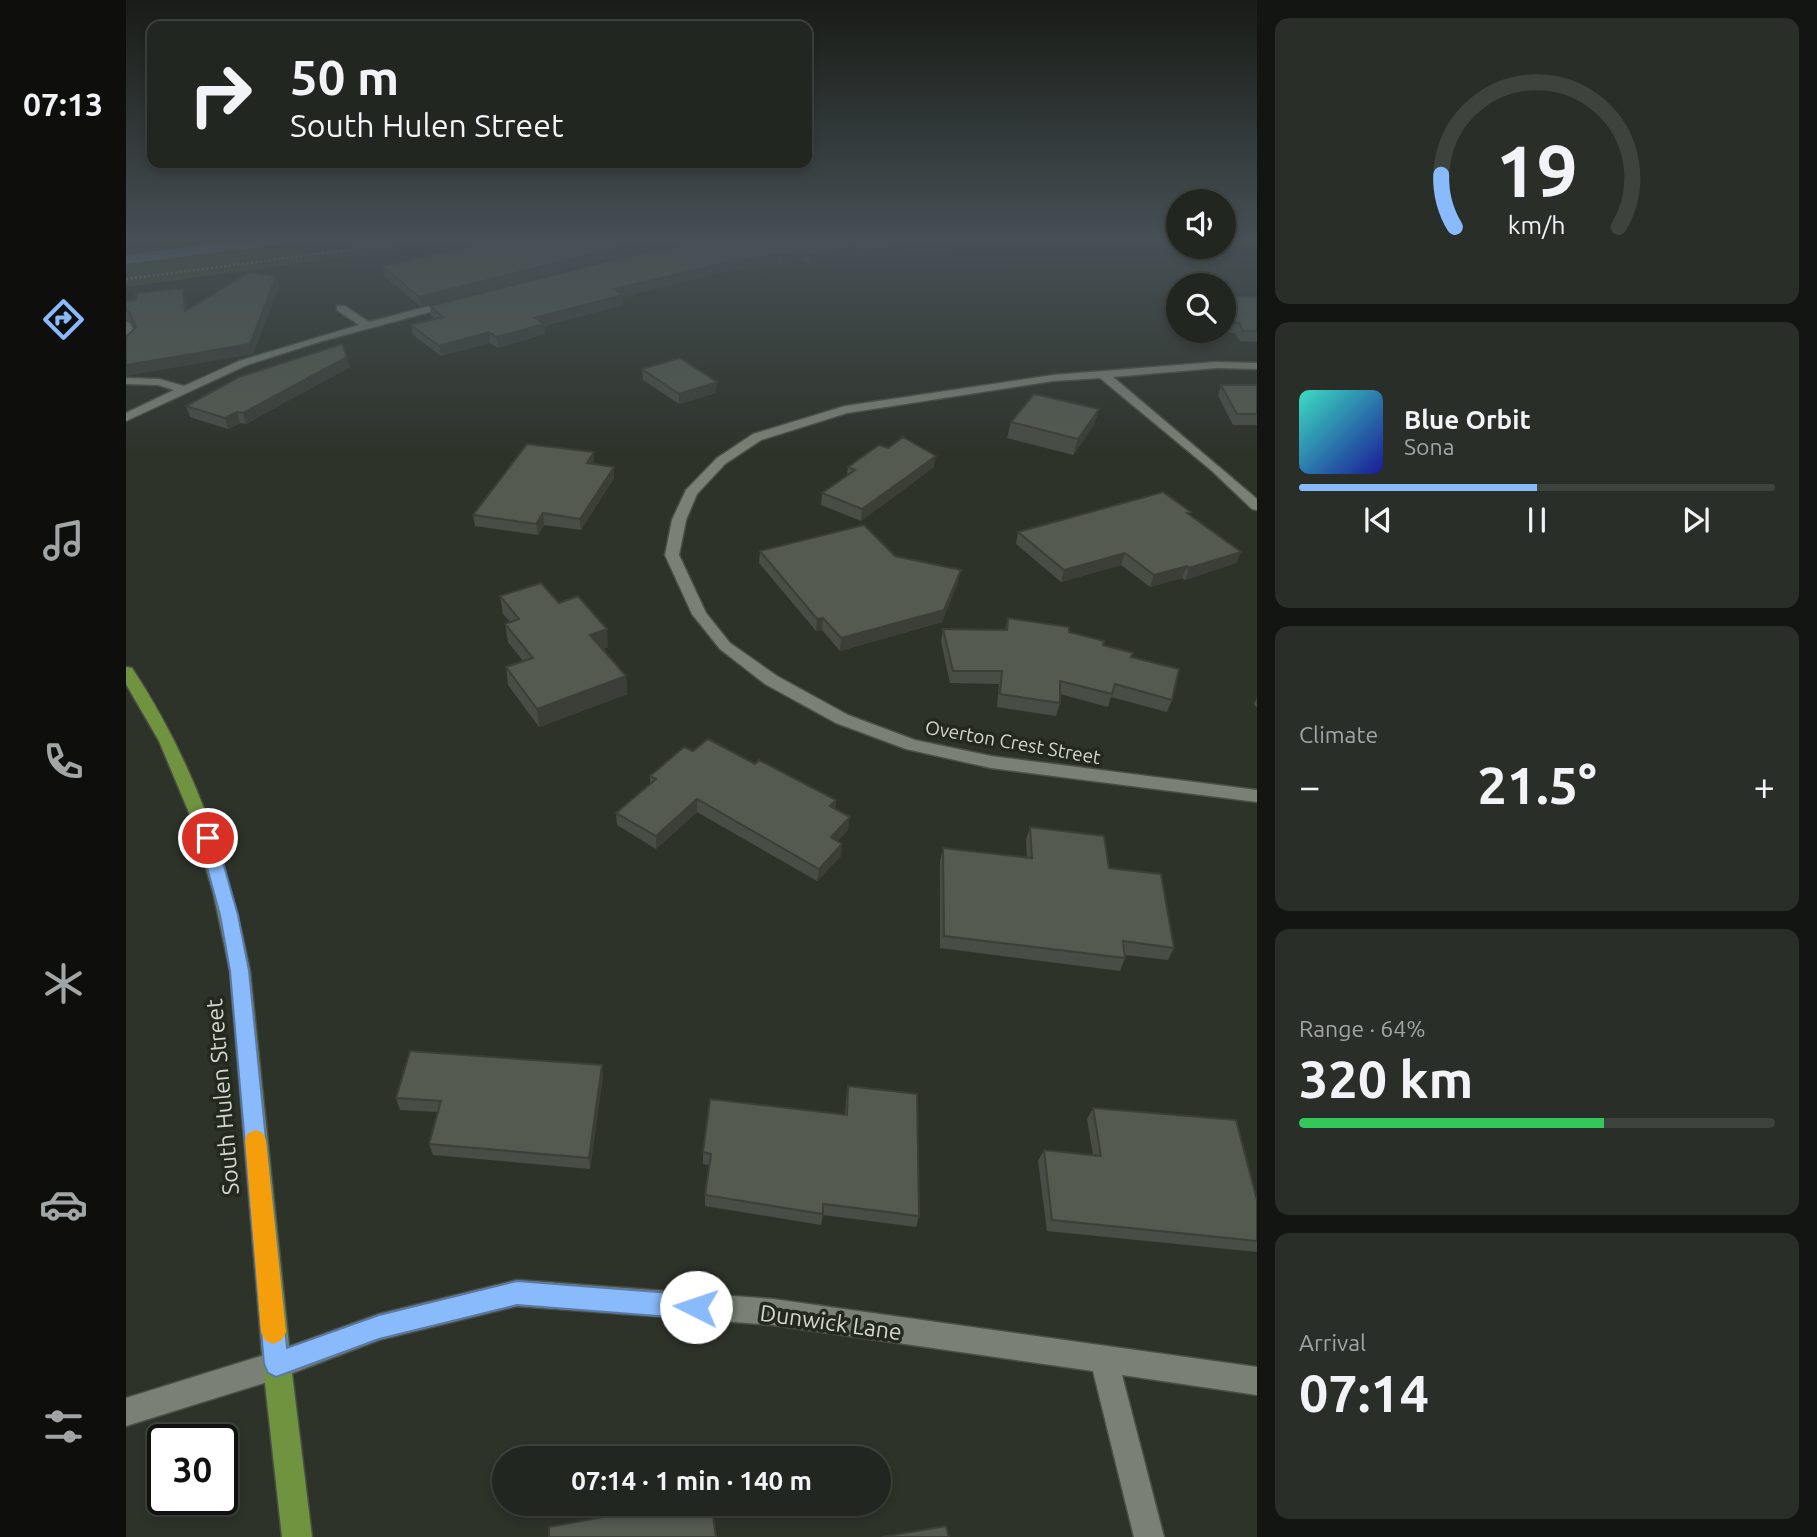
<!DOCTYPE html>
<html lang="en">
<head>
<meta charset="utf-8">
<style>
  body { margin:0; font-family:Ubuntu,sans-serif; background:#2a2e29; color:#f1f3f6; height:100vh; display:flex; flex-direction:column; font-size:26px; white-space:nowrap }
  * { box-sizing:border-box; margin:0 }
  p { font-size:23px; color:#a2a5a5 }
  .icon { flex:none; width:38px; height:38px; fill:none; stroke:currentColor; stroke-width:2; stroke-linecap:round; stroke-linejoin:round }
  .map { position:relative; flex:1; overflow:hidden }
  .details { display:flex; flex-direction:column; gap:18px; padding:18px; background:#131512; width:560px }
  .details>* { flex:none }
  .top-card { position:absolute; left:21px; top:21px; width:665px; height:147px; border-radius:14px; box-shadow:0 4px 10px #0003,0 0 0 2px #3f433e; background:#222620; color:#f1f3f6; overflow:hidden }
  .buttons { position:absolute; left:1040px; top:189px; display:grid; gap:14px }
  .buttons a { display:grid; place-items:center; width:70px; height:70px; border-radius:50%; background:#222620; box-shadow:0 4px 10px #0003,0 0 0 2px #3f433e; font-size:35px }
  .speed { position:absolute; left:21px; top:1424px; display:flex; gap:14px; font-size:35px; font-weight:700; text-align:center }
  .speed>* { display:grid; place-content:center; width:91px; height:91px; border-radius:50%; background:#222620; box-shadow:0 4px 10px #0003,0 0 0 2px #3f433e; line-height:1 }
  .speed .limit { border:4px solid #111; border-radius:10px; background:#fff; color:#111 }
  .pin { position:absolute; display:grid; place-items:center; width:60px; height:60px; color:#fff; margin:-30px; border:4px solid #fff; border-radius:50%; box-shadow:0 2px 7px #0007 }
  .me { position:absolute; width:77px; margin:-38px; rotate:274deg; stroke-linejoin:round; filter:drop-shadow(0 0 5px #0008) }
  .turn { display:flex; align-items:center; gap:24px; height:147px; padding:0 28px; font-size:32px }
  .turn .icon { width:91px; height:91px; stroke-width:2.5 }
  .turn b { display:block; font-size:49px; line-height:60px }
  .big { font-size:52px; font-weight:700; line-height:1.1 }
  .details .card { flex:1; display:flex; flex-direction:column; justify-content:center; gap:10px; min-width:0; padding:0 24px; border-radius:14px; background:#2a2e29 }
  .details .dial { align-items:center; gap:0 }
  .dial svg { height:182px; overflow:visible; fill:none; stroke:#3f433e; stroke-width:7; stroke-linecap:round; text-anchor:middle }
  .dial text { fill:#f1f3f6; stroke:none }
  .song { display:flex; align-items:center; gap:21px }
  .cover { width:84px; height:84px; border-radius:10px; background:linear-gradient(135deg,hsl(170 70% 55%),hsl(240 70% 35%)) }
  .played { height:7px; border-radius:4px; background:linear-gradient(90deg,#89bafc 50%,#3f433e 50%) }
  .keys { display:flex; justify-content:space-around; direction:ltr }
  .heat { display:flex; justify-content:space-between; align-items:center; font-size:38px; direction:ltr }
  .charge { height:10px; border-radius:5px; background:linear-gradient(90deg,#34c759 64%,#3f433e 0) }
  .trip { position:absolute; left:366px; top:1446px; width:399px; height:70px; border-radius:35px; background:#222620; box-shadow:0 4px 10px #0003,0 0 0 2px #3f433e; font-weight:700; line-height:70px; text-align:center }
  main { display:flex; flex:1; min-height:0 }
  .tab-bar { display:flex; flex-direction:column; width:126px; justify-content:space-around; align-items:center; background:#0e0f0d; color:#a2a5a5 }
  .tab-bar .icon { width:49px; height:49px }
  .tab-bar .current { color:#89bafc }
  .tab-bar b { font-size:32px; color:#f1f3f6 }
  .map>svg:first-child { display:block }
  .green { fill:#425036 }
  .water { fill:#697d98 }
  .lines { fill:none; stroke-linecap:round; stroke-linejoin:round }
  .minor-casing { stroke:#4b5047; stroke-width:3 }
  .major-casing { stroke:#4b5047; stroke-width:3 }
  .path { stroke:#878b84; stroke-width:2.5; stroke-dasharray:2 2.5; stroke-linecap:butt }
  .minor { fill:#7a8075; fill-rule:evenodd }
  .major { fill:#6f933f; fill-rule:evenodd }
  .wall { fill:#484d45 }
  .shaded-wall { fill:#3b3f38 }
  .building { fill:#545a50; stroke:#3b3f38; stroke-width:2 }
  .route { fill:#89bafc; stroke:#5979a4; stroke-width:2 }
  .slow { fill:#f59e0b }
  .labels { text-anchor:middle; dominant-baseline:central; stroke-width:7; stroke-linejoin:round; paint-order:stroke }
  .street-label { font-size:19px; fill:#d4d7d1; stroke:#242920 }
  .near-street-label { font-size:23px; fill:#d4d7d1; stroke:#242920 }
</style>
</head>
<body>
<main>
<nav class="tab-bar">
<b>07:13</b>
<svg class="icon current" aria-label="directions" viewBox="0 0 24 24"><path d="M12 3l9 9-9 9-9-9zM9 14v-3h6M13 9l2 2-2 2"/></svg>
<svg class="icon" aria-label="music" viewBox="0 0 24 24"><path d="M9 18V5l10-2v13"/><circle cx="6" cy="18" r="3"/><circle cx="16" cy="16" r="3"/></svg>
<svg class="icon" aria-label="phone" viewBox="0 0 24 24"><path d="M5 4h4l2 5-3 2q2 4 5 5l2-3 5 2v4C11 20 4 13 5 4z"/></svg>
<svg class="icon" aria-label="climate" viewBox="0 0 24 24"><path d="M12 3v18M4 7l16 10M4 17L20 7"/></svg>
<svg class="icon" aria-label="car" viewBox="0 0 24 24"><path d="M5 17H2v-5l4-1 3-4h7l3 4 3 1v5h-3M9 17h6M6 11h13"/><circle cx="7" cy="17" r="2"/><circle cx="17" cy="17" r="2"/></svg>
<svg class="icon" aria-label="filters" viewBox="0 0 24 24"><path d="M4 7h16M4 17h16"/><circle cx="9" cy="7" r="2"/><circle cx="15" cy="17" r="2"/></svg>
</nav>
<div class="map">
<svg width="1131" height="1537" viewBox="0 0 1131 1537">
  <rect width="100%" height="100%" fill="#2e332a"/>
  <!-- green -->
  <path class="green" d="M0 238H357L0 287Z"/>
  <!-- water -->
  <path class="water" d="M132 238H201L0 264V255Z"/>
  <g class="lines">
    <!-- minor casing -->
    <g class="minor-casing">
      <path id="minor" d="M326 300 331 303 330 305 196 341 121 365 0 421V413L48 390 32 385 0 384V378L33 379 58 386 113 361 233 325 211 310V306H219L243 322Z
        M0 322 4 323 11 337 0 348Z
        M1090 362 1131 363V369L1090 368 987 377 1131 499V510L1126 509 1085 470 974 378 927 381 721 413 635 440 599 464 571 494 560 520 553 555 580 613 604 643 651 676 722 715 789 740 865 756 1131 790V802L865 768 780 749 710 723 639 684 594 649 566 614 539 555 546 520 560 490 591 458 627 434 719 406 927 375Z
        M391 1280 647 1299 1131 1367V1395L996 1375 1038 1537H1008L967 1371 647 1325 391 1306 253 1340 151 1379 0 1426V1398L151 1351 253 1314Z"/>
    </g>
    <!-- major casing -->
    <g class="major-casing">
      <path id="major" d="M0 667 6 668C69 764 101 860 124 971L165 1365 186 1537H156L137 1365 104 971 87 892 64 815 33 741 0 684Z"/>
    </g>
    <!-- path -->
    <path class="path" d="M0 279 314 238"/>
    <!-- minor -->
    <use href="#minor" class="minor"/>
    <!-- major -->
    <use href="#major" class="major"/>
  </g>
  <!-- wall -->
  <path class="wall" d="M598 238H939L938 245 890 249 884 244 733 260 728 255 684 265 677 261 656 265 653 263 604 271 496 297 497 305 418 326 419 334 372 348 364 343 315 356 287 335 285 325 309 319 305 316 304 306Z
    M984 238H1031L1030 242 985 241Z
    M388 246 502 254 295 307 258 276 256 266Z
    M150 276 153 286 127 354 9 328 6 322 0 320V301L60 299 61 309Z
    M1097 296 1131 297V342L1114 341 1109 333 1078 332 1097 331Z
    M224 367 120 424 114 423 102 429 64 417 60 406Z
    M516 369 590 393 553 404 517 380Z
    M1095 385H1131V425H1107L1092 396Z
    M973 409 968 425 947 455 881 438 885 422Z
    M468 464 488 478 455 530 418 525 412 535 349 526 347 515Z
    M722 467H808L735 521 695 505 696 493 721 475Z
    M1064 515 1115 552 1110 563 1059 580 1056 578 1024 587 995 565 935 582 890 544 892 532Z
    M634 551 769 556 832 582 816 622 714 651 696 630 690 631 633 563Z
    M374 596 433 603 482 647 477 649 500 676 501 694 413 727 382 685 380 667 397 661 382 642 379 624 384 622 377 614Z
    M882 618 943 632 1005 657 1046 700 1041 712 985 697 982 707 934 694V703L930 716 871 707 873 684 824 683 815 641 817 629 879 630Z
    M1131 697V708L1128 704Z
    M567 751 629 764 710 800 709 809 722 830 711 841 715 856 691 881 571 812 530 849 491 825 490 813 524 784V776Z
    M904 827 983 868 1048 948 1042 960 999 955V958L994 971 814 948V861L817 848 901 858 900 840Z
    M477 1076 464 1169 307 1155 303 1144 312 1112 274 1110 270 1098Z
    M722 1086 793 1216 790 1227 697 1215 695 1225 579 1206V1195L584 1165 577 1164V1152L719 1115 720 1098Z
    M967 1108 1131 1200V1252L921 1231 912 1161 918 1150 967 1155 961 1119Z"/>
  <!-- shaded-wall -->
  <path class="shaded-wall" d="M542 238H596L502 254 295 307 293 297 502 245Z
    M848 238H885L884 244 733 260 734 250Z
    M904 238H939L938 245 890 249 892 239Z
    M729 246 728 255 684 265V255Z
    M677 251V261L656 265 657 256Z
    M653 254V263L604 271 496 297 497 305 418 326 419 334 372 348 370 337 409 318 487 289 604 262Z
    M150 276 153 286 127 354 0 376V365Z
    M57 289 60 299 62 321 59 311Z
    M363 332 364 343 315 356 313 346Z
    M221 357 224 367 120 424 117 413Z
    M591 382 590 393 553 404V394Z
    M973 409 968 425 947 455 952 439Z
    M111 412 114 423 102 429 99 418Z
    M468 452V464L461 463Z
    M810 456 808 467 735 521 736 509Z
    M488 467V478L455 530 454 519Z
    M417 513 418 525 412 535 410 524Z
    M1115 552 1110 563 1059 580 1063 568Z
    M999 553 995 565 935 582 938 570Z
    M1061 566 1056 578 1024 587 1028 575Z
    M835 570 832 582 816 622 714 651 715 638Z
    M697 618 696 630 690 631 691 619Z
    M481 629 482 647 466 653 464 635Z
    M500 676 501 694 413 727 411 709Z
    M571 799V812L530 849V836Z
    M710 800 708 812 704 806Z
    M724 817 722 830 703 850 705 837Z
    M716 844 715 856 691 881 693 869Z
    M476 1065 477 1076 464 1169 463 1158Z"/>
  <!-- building -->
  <path class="building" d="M423 238H542L502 245 293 297 256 266 377 239 388 246Z
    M598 238H848L734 250 729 246 684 255 677 251 657 256 653 254 604 262 487 289 496 295 409 318 418 324 370 337 363 332 313 346 285 325 317 317 304 306 503 256Z
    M124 272 150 276 124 344 0 365V337L10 327 3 312 0 311V301L10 300V293L40 290 57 289 59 311Z
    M1097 296 1131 297V331H1117L1113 323 1097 322Z
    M216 344 221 357 117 413 111 412 99 418 60 406 113 377Z
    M554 358 591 382 553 394 516 369Z
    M1095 385H1131V414H1111Z
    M908 394 973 409 952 439 885 422Z
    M777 437 810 456 736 509 696 493 729 470 722 467 753 445 762 448Z
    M401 444 468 452 461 463 488 467 454 519 417 513 410 524 347 515Z
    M1037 492 1065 512 1061 513 1115 552 1063 568 1061 566 1028 575 999 553 938 570 892 532Z
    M738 525 769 556 835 570 818 610 715 638 697 618 691 619 634 551Z
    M415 583 433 603 452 596 481 629 464 635 500 676 411 709 380 667 407 658 379 624 393 619 374 596Z
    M882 618 943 627V632L978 641 977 645 1007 653 1005 657 1053 669 1046 700 989 684 986 694 934 681V703L874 694 876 671H827L817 629 881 630Z
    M582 739 629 764 633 760 710 800 704 806 724 817 705 837 716 844 693 869 571 799 530 836 490 813 530 779 524 776 558 747 567 751Z
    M904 827 978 836 983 868 1035 874 1048 948 997 941 999 958 818 936 817 848 906 858Z
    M284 1051 476 1065 463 1158 303 1144 315 1101 270 1098Z
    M722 1086 791 1094 793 1216 697 1204V1214L579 1195 585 1154 577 1152 584 1099 721 1115Z
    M967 1108 1110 1120 1131 1200V1241L926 1220 918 1150 975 1156Z
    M552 1503H585L590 1537H423V1527Z
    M820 1526 823 1537H756Z"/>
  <!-- sky -->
  <linearGradient id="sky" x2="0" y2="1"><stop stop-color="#191c17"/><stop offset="0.53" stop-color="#465055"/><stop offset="1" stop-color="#465055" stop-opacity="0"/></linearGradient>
  <rect width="1131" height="453" fill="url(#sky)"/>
  <!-- route -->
  <path class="route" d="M82 832 90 838 112 915 123 971 161 1348 253 1315 391 1281 570 1295 579 1298 582 1307 579 1315 570 1319 391 1305 253 1339 150 1377 142 1373 138 1364 104 971 94 915 73 838Z"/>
  <!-- slow -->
  <path class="slow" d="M130 1130 137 1133 140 1140 160 1332 156 1340 147 1344 139 1340 135 1332 119 1140 122 1133Z"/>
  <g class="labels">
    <!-- street labels -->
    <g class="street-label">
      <text transform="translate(887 742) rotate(10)">Overton Crest Street</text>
    </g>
    <!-- near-street labels -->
    <g class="near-street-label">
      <text transform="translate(96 1097) rotate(-95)">South Hulen Street</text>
      <text transform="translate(705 1322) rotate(8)">Dunwick Lane</text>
    </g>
  </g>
</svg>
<div class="buttons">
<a><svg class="icon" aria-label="sound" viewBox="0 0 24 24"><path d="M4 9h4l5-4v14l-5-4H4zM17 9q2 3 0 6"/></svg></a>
<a><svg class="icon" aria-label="search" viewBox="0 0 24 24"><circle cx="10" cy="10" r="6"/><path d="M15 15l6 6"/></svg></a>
</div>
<div class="speed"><div class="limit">30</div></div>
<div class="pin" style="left:82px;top:838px;background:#d93025"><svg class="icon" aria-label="arrive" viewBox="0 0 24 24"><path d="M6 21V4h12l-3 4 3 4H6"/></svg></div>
<svg class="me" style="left:570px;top:1307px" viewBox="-20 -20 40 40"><circle r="19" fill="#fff"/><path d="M0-13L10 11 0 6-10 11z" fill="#89bafc"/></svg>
<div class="trip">07:14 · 1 min · 140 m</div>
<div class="top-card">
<div class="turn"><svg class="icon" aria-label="right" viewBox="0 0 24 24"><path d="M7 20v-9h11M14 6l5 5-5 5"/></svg><div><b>50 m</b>South Hulen Street</div></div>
</div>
</div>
<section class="details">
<div class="card dial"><svg viewBox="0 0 100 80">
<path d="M14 69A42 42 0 1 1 86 69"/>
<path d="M14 69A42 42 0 0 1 8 46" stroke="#89bafc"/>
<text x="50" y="56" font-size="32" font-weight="700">19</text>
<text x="50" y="72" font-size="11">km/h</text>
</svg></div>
<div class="card">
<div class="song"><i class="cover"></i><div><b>Blue Orbit</b><p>Sona</p></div></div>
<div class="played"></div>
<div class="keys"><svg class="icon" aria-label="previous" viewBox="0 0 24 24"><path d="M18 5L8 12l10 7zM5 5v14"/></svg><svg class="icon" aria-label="pause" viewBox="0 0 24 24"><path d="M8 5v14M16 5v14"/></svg><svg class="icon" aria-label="next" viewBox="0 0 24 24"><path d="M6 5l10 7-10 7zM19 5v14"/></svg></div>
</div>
<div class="card"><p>Climate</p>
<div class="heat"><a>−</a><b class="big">21.5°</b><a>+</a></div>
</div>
<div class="card"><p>Range · 64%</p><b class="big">320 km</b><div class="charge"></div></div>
<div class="card"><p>Arrival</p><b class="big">07:14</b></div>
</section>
</main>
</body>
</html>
